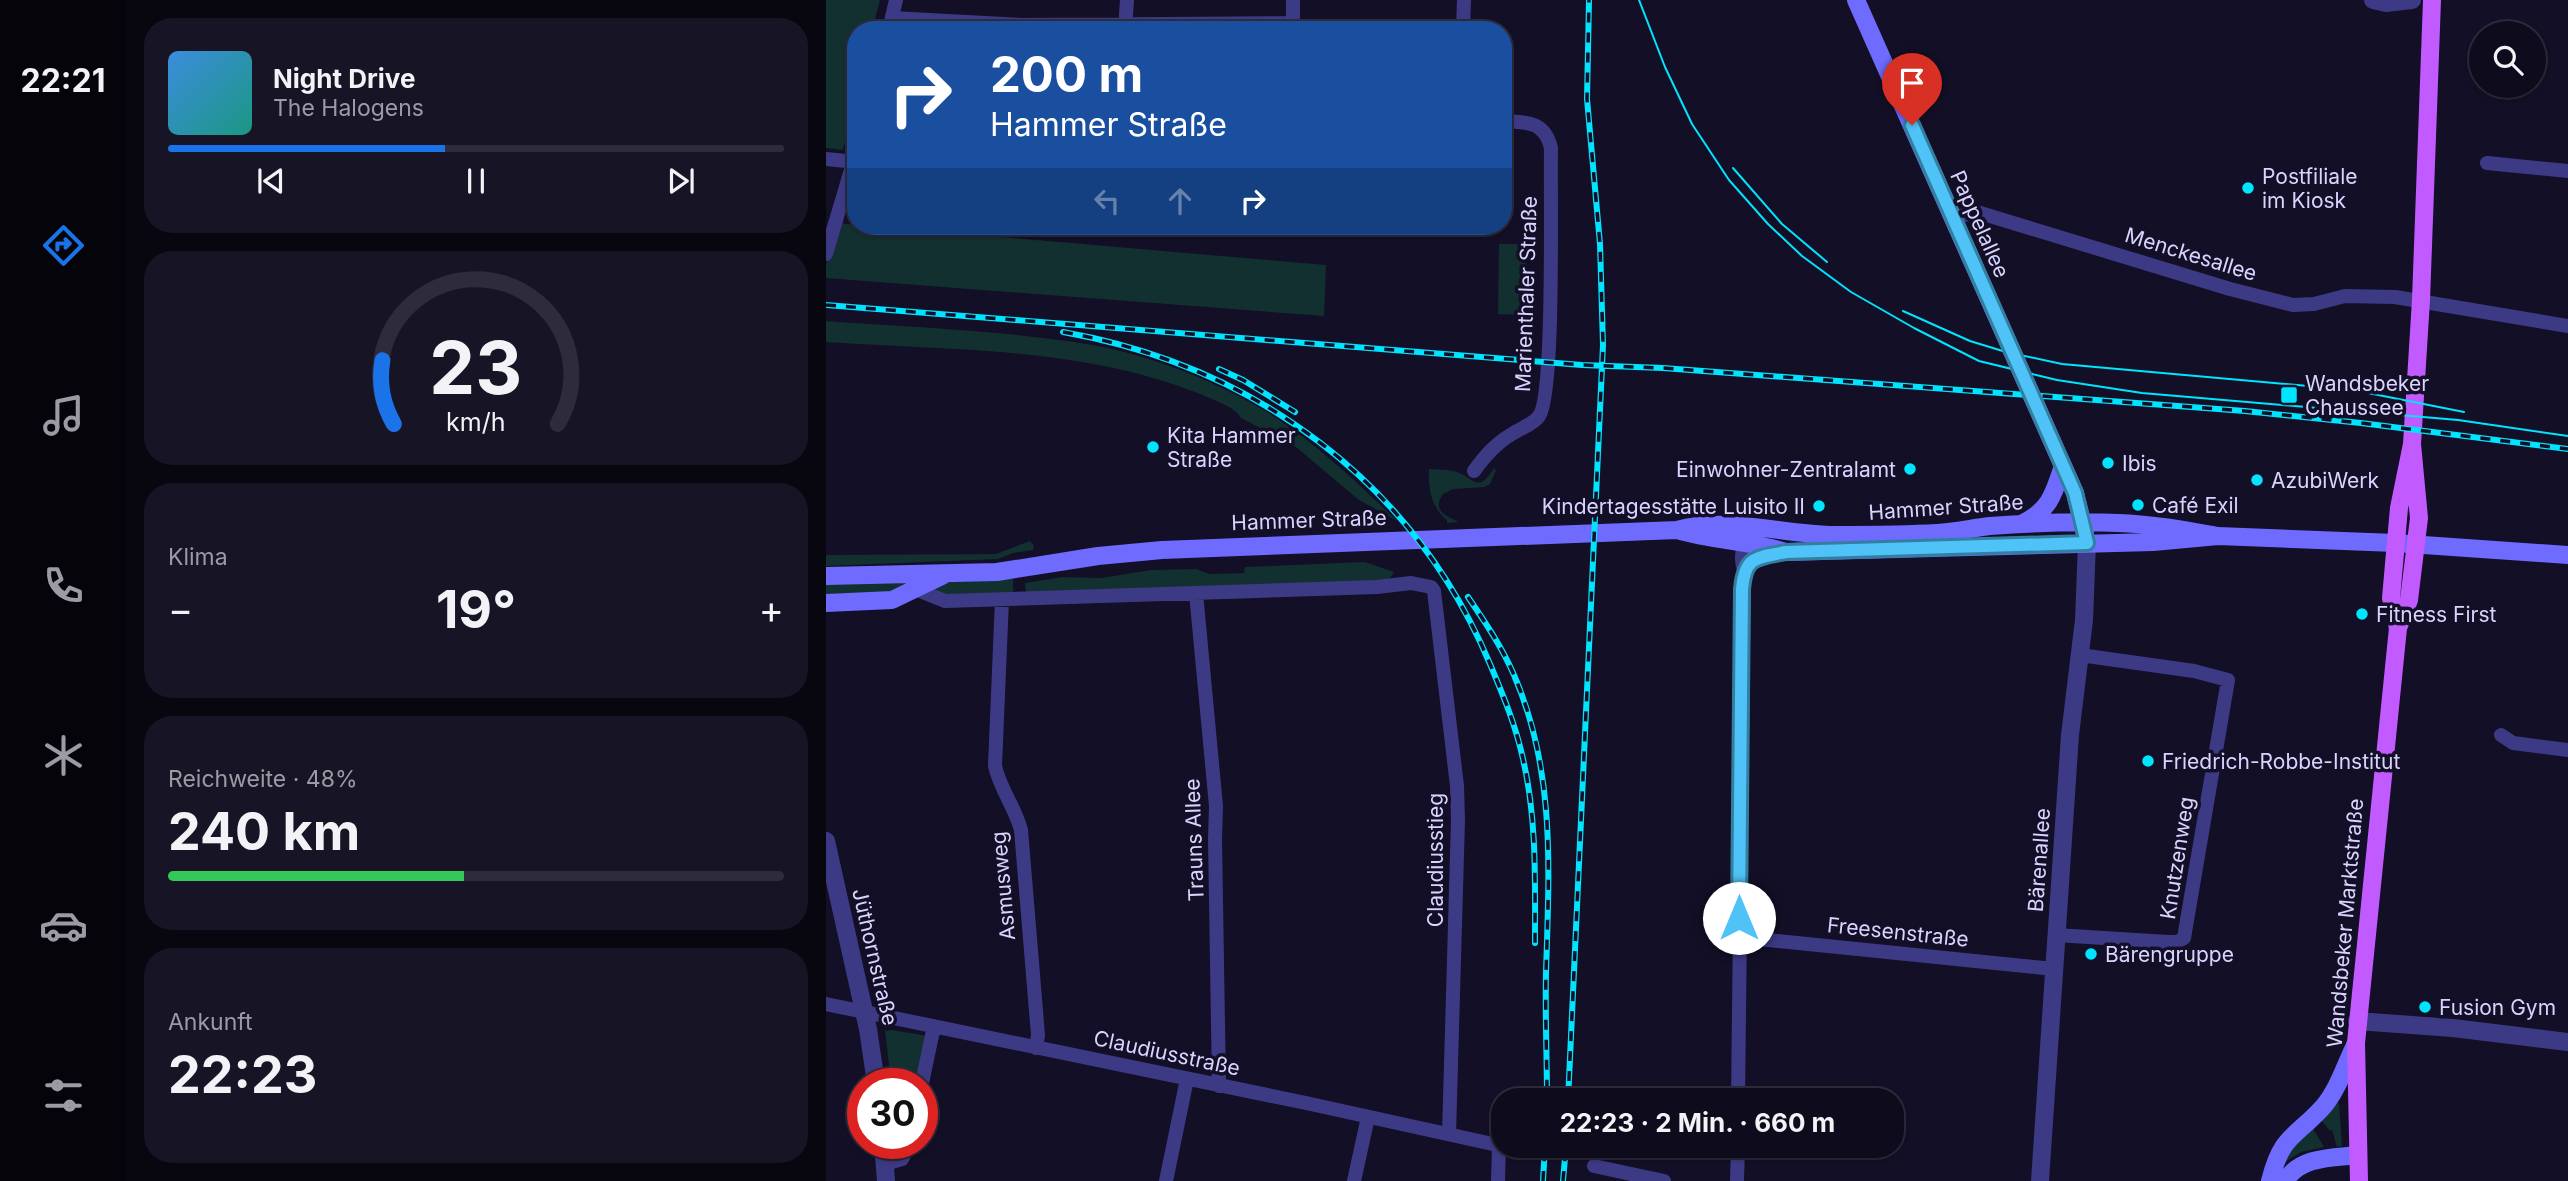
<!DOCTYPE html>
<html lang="de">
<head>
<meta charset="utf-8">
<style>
  body { margin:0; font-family:Inter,sans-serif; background:#171425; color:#f1f3f6; height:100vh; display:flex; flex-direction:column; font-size:26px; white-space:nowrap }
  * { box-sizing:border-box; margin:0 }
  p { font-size:23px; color:#9b9ba3 }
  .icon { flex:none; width:38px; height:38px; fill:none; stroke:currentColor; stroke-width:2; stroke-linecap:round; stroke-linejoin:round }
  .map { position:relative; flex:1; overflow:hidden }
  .sheet { display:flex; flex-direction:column; gap:18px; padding:18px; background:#08060f; width:700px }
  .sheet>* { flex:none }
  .banner { position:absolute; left:21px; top:21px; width:665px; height:214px; border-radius:28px; box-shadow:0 2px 5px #0004,0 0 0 2px #2e2b3b; background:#1a4fa0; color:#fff; overflow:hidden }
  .tools { position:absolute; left:1643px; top:21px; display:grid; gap:14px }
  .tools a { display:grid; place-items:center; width:77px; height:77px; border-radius:50%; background:#0e0b1c; box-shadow:0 2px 5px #0004,0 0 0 2px #2e2b3b; font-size:35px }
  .speed { position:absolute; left:21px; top:1068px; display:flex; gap:14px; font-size:35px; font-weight:700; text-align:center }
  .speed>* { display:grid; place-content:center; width:91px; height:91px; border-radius:50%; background:#0e0b1c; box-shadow:0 2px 5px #0004,0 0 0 2px #2e2b3b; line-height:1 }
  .speed .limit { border:10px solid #d22; background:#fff; color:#111 }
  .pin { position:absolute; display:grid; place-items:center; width:60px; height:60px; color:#fff; margin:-72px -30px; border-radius:50% 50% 50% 0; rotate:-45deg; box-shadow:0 0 7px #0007 }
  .pin .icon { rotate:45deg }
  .me { position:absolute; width:77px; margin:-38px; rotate:0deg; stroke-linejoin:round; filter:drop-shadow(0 0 5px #0008) }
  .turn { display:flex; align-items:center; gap:24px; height:147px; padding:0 28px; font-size:32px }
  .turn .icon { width:91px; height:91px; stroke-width:2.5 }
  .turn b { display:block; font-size:49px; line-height:60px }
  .lanes { display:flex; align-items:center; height:66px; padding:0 28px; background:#0003; justify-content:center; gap:35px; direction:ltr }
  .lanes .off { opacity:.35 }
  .big { font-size:52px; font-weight:700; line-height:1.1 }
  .sheet .widget { flex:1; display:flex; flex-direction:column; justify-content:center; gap:10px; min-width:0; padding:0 24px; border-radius:28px; background:#171425 }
  .sheet .dial { align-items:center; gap:0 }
  .dial svg { height:182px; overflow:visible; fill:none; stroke:#2e2b3b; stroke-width:7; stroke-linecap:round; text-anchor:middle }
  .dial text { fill:#f1f3f6; stroke:none }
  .song { display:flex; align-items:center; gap:21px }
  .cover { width:84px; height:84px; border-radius:10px; background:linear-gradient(135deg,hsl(210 70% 55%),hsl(170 70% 35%)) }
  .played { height:7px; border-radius:4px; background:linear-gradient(90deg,#1a73e8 45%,#2e2b3b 45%) }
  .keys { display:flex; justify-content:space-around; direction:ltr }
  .heat { display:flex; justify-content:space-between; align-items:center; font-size:38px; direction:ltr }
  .charge { height:10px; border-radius:5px; background:linear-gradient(90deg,#34c759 48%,#2e2b3b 0) }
  .trip { position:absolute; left:665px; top:1088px; width:413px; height:70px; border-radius:28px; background:#0e0b1c; box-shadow:0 2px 5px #0004,0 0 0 2px #2e2b3b; font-weight:700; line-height:70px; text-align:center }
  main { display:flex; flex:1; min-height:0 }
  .tab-bar { display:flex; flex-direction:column; width:126px; justify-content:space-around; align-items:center; background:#06040b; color:#9b9ba3 }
  .tab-bar .icon { width:49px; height:49px }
  .tab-bar .current { color:#1a73e8 }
  .tab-bar b { font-size:32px; color:#f1f3f6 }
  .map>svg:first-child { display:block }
  .green { fill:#12302f }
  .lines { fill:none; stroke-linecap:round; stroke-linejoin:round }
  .minor { stroke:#3d3a85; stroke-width:14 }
  .tertiary { stroke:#3d3a85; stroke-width:18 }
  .secondary { stroke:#6f6bff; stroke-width:18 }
  .primary { stroke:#c25bff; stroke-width:18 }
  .tram { stroke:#00e5ff; stroke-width:2 }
  .rail-casing { stroke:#00e5ff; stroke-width:6 }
  .rail { stroke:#130f26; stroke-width:3.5; stroke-dasharray:10; stroke-linecap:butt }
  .route-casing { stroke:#337fa1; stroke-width:18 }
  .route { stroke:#4fc3f7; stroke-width:12 }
  .poi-dot { fill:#00e5ff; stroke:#130f26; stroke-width:2.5 }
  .labels { text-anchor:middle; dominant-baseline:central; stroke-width:7; stroke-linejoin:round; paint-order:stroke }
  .poi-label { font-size:21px; fill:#d9d4ff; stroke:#130f26; text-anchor:start }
  .street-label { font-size:21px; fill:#d9d4ff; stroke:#130f26 }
</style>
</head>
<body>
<main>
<nav class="tab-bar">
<b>22:21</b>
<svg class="icon current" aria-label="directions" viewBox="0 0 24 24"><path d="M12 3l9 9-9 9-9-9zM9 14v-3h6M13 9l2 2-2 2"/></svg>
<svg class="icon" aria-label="music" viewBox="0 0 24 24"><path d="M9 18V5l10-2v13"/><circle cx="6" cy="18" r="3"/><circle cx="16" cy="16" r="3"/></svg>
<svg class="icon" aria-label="phone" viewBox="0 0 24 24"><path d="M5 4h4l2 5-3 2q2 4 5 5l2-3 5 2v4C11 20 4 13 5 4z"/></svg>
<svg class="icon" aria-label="climate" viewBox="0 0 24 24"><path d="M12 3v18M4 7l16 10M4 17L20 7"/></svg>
<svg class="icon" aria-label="car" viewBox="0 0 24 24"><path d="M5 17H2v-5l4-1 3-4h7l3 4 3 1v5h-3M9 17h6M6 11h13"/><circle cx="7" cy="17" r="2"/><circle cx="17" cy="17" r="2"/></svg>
<svg class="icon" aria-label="filters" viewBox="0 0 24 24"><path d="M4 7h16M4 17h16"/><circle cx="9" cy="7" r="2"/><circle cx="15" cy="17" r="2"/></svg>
</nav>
<section class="sheet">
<div class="widget">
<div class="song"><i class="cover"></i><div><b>Night Drive</b><p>The Halogens</p></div></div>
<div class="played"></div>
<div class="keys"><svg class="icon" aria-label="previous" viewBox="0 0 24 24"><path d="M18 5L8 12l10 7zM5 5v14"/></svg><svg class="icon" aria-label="pause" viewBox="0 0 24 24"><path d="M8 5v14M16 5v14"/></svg><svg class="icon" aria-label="next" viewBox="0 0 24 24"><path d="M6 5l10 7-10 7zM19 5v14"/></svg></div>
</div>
<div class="widget dial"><svg viewBox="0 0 100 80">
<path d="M14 69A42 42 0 1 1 86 69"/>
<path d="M14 69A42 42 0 0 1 9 41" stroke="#1a73e8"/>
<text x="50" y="56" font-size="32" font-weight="700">23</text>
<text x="50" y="72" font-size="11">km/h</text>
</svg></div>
<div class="widget"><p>Klima</p>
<div class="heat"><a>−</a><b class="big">19°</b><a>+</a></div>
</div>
<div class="widget"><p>Reichweite · 48%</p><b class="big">240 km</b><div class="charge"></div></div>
<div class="widget"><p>Ankunft</p><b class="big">22:23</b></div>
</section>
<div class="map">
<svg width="1742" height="1181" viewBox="0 0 1742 1181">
  <rect width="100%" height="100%" fill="#130f26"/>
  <!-- green -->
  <path class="green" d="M0 0H54L46 30H30V97L17 150 0 148Z
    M554 21 622 24V30H523L553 29Z
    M687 140V171H677V141Z
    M11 223 500 265 498 316 0 278V265Z
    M673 244H700L699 315 672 314Z
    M0 321C82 327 166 330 248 342 315 351 384 378 441 412 489 442 531 482 571 521L533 500 470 447 415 418C409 407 390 401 379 396 258 346 128 351 0 342Z
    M668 468 670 470 664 484 659 487 627 489 617 494C606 510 619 516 633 522L621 523V520C605 507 602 489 603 469 612 470 623 469 631 472 649 479 652 494 668 468Z
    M204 541 208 546 207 550 187 553 172 559 0 566V555L170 554Z
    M539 562 568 572 562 581 200 593 199 583 237 577 275 578 325 570 370 569 383 574 418 573 419 567Z
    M187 578V593L128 596 108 592 109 586 129 581Z
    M85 581 73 593 0 598V584Z
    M66 1030 102 1036 92 1083H65L59 1031Z
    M1513 1103 1516 1146 1511 1147 1506 1130 1504 1131 1495 1120 1509 1104Z
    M1486 1127 1498 1147 1475 1152 1459 1162 1462 1152Z"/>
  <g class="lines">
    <!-- minor -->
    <path class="minor" d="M467 0V30
      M66 18 196 25 467 23
      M63 30 70 0
      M299 30 301 0
      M637 30 638 0
      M0 159 30 162
      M1661 163 1742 171
      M1126 218 1151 212 1404 289 1467 305 1488 304 1519 296 1569 297 1742 326
      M0 254 30 153
      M648 471C659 456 670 443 686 434 694 428 707 425 713 416 729 395 724 188 725 148 719 121 700 122 677 121
      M918 570 933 558 957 552
      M89 589 119 601 551 587 585 583 605 587 608 591 631 786 632 820 623 1134
      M370 593 390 806 389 839 393 1086
      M176 599 169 766C174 789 189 807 195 830L212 1035 210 1048
      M1675 735 1687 743 1742 750
      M1230 935 1342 942H1351L1358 938 1402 680 1368 671 1254 655
      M913 937 1228 969
      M0 1004 480 1103 694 1150
      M96 1083 108 1026
      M912 1101 918 570C914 557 915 547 925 539
      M59 1164 76 1159 84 1143
      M768 1166 838 1181
      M340 1181 361 1079
      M528 1181 542 1117
      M672 1181 673 1146
      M911 1181 912 1146"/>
    <!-- tertiary -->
    <path class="tertiary" d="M1547 0 1560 3 1586 0
      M0 841 42 1029 50 1083
      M1531 1021 1627 1028 1742 1042
      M57 1143 60 1181
      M1214 1181 1244 735 1258 620 1261 543"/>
    <!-- secondary -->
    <path class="secondary" d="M1030 0 1249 493 1259 533
      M1197 523C1224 510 1228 493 1237 466
      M851 530C887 541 925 541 960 552L1327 542 1392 536 1569 543 1742 555
      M0 576 171 572 272 556 336 550 851 530C904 516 957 535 1010 535 1043 535 1077 535 1111 533 1129 532 1146 528 1164 526 1206 523 1249 521 1292 523 1326 524 1358 530 1392 536
      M0 603 66 600 118 575
      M1444 1181C1456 1134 1469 1138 1497 1107 1512 1090 1520 1063 1530 1043
      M1459 1181C1475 1156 1506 1158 1532 1155"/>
    <!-- primary -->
    <path class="primary" d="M1572 628 1565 598 1573 508 1586 444 1595 300 1606 0
      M1533 1181 1530 1043 1572 628 1583 600 1593 518 1586 444"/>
    <!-- tram -->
    <path class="tram" d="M813 0 839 67 866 124 903 180 942 224 976 256 1025 292 1088 328 1153 361 1231 380 1316 393 1632 420 1742 436
      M907 168 956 224 1001 262
      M1077 311 1144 341 1180 352 1236 364 1527 390 1638 412"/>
    <!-- rail casing -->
    <g class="rail-casing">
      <path id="rail" d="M0 305 756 365 837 368 1419 411 1535 423 1742 449
        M237 332C430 366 588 483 664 664 677 695 690 726 697 759 711 819 709 882 709 943
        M393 369 417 380 469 412
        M642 597C659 622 676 647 688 675 730 772 723 870 720 973 719 1015 721 1058 721 1101
        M742 1101 777 345 774 244 761 99 763 0
        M717 1181 719 1146
        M737 1181 740 1146"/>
    </g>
    <!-- rail -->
    <use href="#rail" class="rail"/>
  </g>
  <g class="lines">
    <!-- route casing -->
    <g class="route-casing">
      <path id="route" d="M913 918 916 589C919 556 930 558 960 552L1261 543 1249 493 1086 125"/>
    </g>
    <!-- route -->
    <use href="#route" class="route"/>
  </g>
  <!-- markers -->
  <g class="poi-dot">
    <circle cx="1422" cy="188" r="7"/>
    <rect x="1454" y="386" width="18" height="18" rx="3.5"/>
    <circle cx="327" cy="447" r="7"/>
    <circle cx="1282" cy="463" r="7"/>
    <circle cx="1084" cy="469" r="7"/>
    <circle cx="1431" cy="480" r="7"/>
    <circle cx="1312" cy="505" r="7"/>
    <circle cx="993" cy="506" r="7"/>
    <circle cx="1536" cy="614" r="7"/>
    <circle cx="1322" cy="761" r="7"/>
    <circle cx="1265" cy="954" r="7"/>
    <circle cx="1599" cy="1007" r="7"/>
  </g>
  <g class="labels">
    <!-- poi labels -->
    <g class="poi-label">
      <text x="1436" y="176">Postfiliale<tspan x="1436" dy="24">im Kiosk</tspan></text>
      <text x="1479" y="383">Wandsbeker<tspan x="1479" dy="24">Chaussee</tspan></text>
      <text x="341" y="435">Kita Hammer<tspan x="341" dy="24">Straße</tspan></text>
      <text x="1296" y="463">Ibis</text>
      <text x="1070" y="469" text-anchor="end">Einwohner-Zentralamt</text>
      <text x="1445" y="480">AzubiWerk</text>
      <text x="1326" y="505">Café Exil</text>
      <text x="979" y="506" text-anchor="end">Kindertagesstätte Luisito II</text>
      <text x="1550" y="614">Fitness First</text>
      <text x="1336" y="761">Friedrich-Robbe-Institut</text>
      <text x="1279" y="954">Bärengruppe</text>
      <text x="1613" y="1007">Fusion Gym</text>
    </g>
    <!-- street labels -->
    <g class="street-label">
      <text transform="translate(1154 224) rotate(66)">Pappelallee</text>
      <text transform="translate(1365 254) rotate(17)">Menckesallee</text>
      <text transform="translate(700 294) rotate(-88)">Marienthaler Straße</text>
      <text transform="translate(1120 507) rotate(-4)">Hammer Straße</text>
      <text transform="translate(483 520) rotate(-2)">Hammer Straße</text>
      <text transform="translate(368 840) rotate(-92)">Trauns Allee</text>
      <text transform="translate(1351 858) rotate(-81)">Knutzenweg</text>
      <text transform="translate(609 860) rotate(-90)">Claudiusstieg</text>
      <text transform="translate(1213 860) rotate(-86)">Bärenallee</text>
      <text transform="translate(177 886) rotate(-95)">Asmusweg</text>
      <text transform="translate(1519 923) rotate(-85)">Wandsbeker Marktstraße</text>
      <text transform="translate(1072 932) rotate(6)">Freesenstraße</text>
      <text transform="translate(49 957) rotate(77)">Jüthornstraße</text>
      <text transform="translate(341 1053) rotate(12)">Claudiusstraße</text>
    </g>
  </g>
</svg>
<div class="tools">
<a><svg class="icon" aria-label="search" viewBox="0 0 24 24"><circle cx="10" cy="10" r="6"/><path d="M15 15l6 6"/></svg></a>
</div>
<div class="speed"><div class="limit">30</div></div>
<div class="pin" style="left:1086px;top:125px;background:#d93025"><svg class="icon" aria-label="arrive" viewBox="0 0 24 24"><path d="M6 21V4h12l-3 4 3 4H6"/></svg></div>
<svg class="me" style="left:913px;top:918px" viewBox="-20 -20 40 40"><circle r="19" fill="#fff"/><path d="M0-13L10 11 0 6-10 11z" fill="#4fc3f7"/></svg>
<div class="trip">22:23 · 2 Min. · 660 m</div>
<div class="banner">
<div class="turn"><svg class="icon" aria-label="right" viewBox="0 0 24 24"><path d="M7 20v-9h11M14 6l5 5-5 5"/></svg><div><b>200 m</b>Hammer Straße</div></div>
<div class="lanes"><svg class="icon off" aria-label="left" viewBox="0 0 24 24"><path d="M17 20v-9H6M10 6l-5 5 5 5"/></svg><svg class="icon off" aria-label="ahead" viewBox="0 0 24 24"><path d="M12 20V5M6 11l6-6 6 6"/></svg><svg class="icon" aria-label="right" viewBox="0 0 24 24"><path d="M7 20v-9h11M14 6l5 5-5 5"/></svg></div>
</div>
</div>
</main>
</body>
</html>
